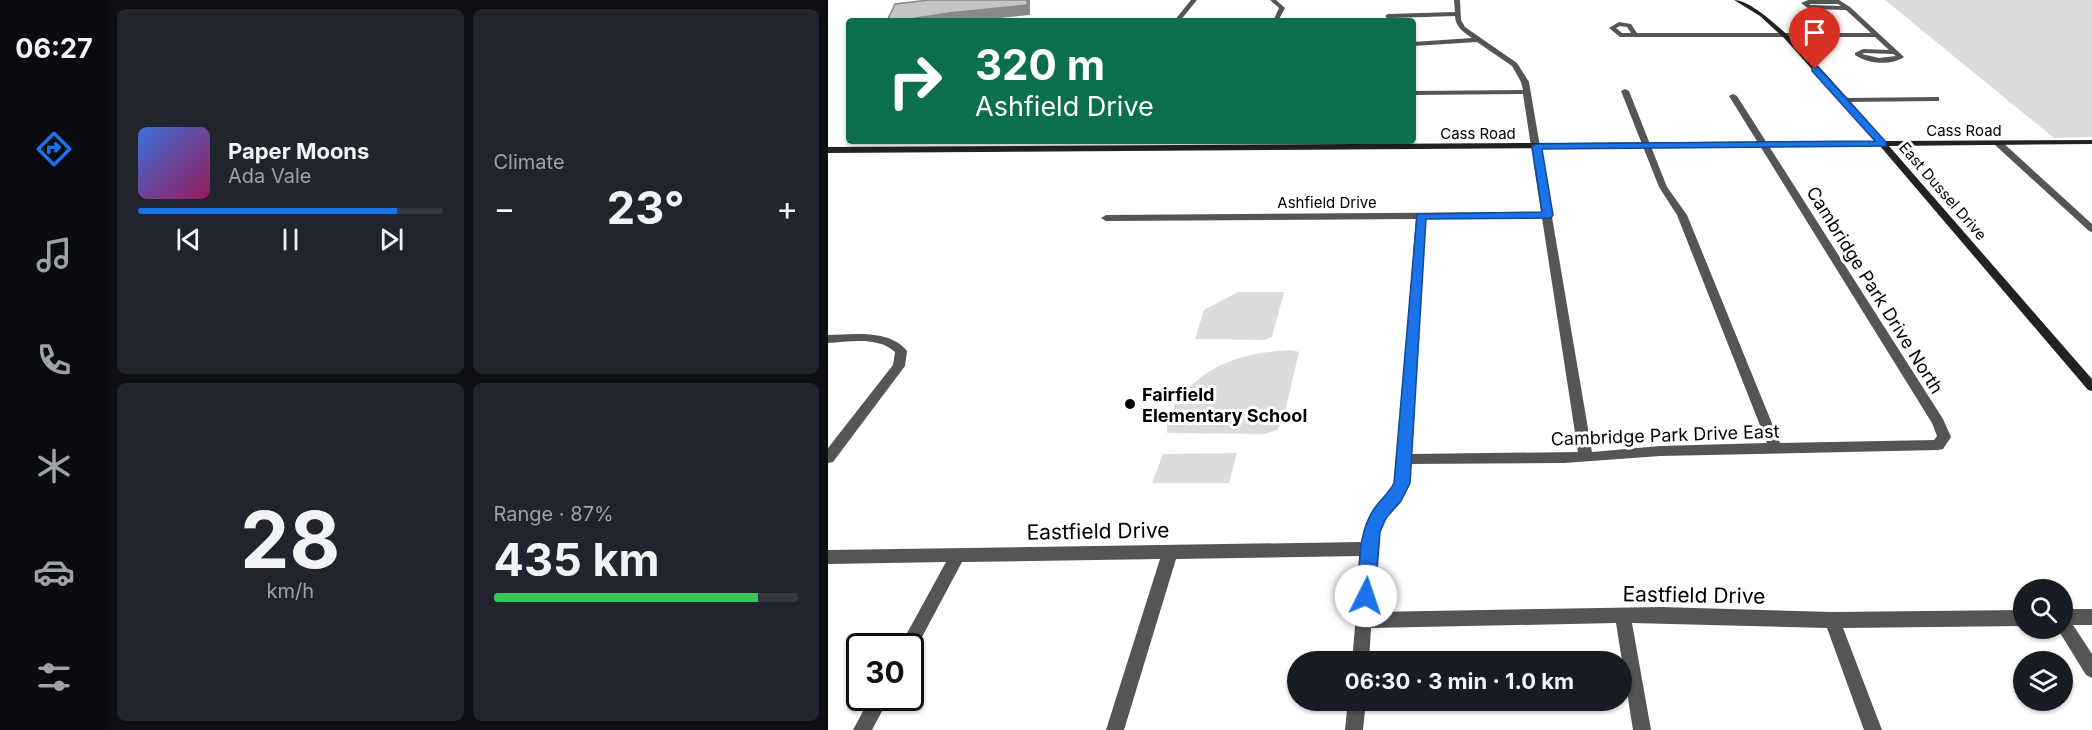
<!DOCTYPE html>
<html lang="en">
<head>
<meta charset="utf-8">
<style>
  body { margin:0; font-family:Inter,sans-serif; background:#20242c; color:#f1f3f6; height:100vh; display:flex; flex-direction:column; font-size:22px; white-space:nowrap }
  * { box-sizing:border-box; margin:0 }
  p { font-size:20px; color:#9ea1a6 }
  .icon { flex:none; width:33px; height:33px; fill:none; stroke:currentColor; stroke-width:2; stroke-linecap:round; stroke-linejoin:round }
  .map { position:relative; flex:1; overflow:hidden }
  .panel { display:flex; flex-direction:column; gap:9px; padding:9px; background:#0d0f14; width:720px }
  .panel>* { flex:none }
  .banner { position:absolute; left:18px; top:18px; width:570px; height:126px; border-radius:6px; box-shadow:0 2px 4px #0004; background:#0b6e4f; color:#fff; overflow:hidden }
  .controls { position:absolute; left:1185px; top:579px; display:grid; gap:12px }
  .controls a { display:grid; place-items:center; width:60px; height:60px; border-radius:50%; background:#171b24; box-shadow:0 2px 4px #0004; font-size:30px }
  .speed { position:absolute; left:18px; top:633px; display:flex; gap:12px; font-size:30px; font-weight:700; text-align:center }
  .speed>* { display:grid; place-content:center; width:78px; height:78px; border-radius:50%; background:#171b24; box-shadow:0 2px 4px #0004; line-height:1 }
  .speed .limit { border:3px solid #111; border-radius:9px; background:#fff; color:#111 }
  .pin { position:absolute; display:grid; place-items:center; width:51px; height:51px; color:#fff; margin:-62px -26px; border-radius:50% 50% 50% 0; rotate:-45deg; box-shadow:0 0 6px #0007 }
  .pin .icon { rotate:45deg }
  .me { position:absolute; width:66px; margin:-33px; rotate:4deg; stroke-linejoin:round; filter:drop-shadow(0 0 4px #0008) }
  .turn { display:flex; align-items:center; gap:21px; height:126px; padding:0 30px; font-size:27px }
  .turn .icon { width:78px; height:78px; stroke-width:2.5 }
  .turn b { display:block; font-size:42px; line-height:51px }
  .big { font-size:45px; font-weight:700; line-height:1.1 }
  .panel .tile { flex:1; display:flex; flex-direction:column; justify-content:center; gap:9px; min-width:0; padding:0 21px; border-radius:9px; background:#20242c }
  .panel .dial { align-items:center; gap:0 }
  .dial b { font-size:78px; line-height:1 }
  .song { display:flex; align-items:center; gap:18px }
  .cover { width:72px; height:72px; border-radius:9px; background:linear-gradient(135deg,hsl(220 70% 55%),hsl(330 70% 35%)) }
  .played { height:6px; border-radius:3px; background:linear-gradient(90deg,#1a73e8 85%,#363941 85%) }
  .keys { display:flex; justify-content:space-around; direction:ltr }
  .heat { display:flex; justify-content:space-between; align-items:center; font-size:33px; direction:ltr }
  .charge { height:9px; border-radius:4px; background:linear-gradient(90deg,#34c759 87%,#363941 0) }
  .panel .tiles { flex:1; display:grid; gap:9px; grid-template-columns:repeat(2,1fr) }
  .trip { position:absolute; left:459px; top:651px; width:345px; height:60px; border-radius:30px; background:#171b24; box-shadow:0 2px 4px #0004; font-weight:700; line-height:60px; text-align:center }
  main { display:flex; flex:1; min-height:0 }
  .menu { display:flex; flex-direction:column; width:108px; justify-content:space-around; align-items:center; background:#090b0e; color:#9ea1a6 }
  .menu .icon { width:42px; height:42px }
  .menu .active { color:#1a73e8 }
  .menu b { font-size:27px; color:#f1f3f6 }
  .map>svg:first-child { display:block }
  .green { fill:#dcdcdc }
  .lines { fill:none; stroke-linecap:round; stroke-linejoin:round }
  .street { fill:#555; fill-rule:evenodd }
  .secondary { fill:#222; fill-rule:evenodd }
  .shaded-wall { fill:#898989 }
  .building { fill:#c4c4c4; stroke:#898989; stroke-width:1.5 }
  .route { fill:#1a73e8; stroke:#114b97; stroke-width:1.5 }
  .poi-dot { fill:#000; stroke:#fff; stroke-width:2 }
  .labels { text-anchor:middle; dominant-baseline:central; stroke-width:6; stroke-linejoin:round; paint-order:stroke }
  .far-street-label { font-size:15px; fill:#000; stroke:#fff }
  .street-label { font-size:18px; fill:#000; stroke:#fff }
  .poi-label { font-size:18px; font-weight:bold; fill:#000; stroke:#fff; text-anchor:start }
  .near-street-label { font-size:21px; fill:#000; stroke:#fff }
</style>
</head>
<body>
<main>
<nav class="menu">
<b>06:27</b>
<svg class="icon active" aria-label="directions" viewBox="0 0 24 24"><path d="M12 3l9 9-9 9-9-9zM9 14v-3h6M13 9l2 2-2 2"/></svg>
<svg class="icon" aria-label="music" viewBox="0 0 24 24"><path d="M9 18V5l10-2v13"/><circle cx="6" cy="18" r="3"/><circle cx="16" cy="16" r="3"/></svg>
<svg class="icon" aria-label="phone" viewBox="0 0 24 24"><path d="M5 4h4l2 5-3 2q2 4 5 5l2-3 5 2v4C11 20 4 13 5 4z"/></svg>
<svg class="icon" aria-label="climate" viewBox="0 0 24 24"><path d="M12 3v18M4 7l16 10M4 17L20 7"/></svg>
<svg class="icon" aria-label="car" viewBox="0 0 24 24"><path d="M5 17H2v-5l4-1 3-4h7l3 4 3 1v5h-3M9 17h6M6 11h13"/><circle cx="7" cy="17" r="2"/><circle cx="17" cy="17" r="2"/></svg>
<svg class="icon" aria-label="filters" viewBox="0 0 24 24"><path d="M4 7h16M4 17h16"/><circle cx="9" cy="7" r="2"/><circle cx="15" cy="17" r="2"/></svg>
</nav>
<section class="panel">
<div class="tiles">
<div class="tile">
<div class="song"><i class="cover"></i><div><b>Paper Moons</b><p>Ada Vale</p></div></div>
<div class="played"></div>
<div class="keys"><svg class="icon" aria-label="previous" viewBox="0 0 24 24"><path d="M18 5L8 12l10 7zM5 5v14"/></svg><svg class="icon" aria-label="pause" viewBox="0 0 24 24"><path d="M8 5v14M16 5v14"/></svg><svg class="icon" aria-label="next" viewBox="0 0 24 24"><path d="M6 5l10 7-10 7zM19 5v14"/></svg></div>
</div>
<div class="tile"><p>Climate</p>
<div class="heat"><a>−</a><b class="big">23°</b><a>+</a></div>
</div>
<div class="tile dial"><b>28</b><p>km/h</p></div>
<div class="tile"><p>Range · 87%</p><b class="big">435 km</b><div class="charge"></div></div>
</div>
</section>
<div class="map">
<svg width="1264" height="730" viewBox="0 0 1264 730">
  <rect width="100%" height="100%" fill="#fff"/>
  <!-- green -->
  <path class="green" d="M1057 0H1264V137L1226 138Z
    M410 292H456L444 337 436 340 367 339 376 310Z
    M463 350 471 352 455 420 449 430 436 434 339 433C338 419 343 410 351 399 379 363 419 352 463 350Z
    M409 453 401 483H324L335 454Z"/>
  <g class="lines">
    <!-- street -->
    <path class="street" d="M363 0H369L352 21H346Z
      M442 0H448L457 8 450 21H441L446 19 451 8Z
      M626 0H632L633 20 637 27 689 63 701 82 764 452 832 446 939 443 849 215 831 187 793 91 797 89 801 91 839 187 859 215 952 443 1106 440 1109 436 1104 423 901 96 905 94 909 96 1115 419 1123 437 1115 449 1110 450 832 456 736 463 582 464 581 483 550 532 544 612 833 607 1004 612 1196 610V626L1015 628 1054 730H1036L999 628 804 623 823 730H805L788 623 543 628 541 662H524L533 556 348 559 296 730H278L332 559 134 562 86 652 82 653V646H72L118 562 0 564V550L535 542 536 532 541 521 567 483 588 219 278 221 273 218 278 215 713 212 695 94 585 95V91L695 90 693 82 684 66 649 42 585 46V42L644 38C636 33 627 26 627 16L565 18 568 21H562L557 16 560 14 627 12ZM714 218 750 452 583 454 598 219Z
      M980 0H1011L1022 7 1076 57C1063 66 1040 64 1027 55V53L1035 49 1061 50 1047 37H792L781 28 791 22 803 24 809 33H1043L1018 10 981 9 973 3ZM981 4H1010L1013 6 982 5ZM792 26 799 27 803 33H794L788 28ZM1036 53 1065 54 1068 56 1051 58 1034 54Z
      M1111 97V101H1108L1016 102 1012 100 1016 98Z
      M1167 141H1173L1264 224V232L1261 231 1167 145Z
      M29 334C47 334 67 336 79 351L77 366 5 462 0 463V448L65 365 67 352C49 336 22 342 0 343V335Z
      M1234 609H1264V625H1245L1264 654V678L1258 675 1229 628H1234Z
      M42 698H61L44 730H25Z
      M520 700H538L535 730H517Z"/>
    <!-- secondary -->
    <path class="secondary" d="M906 0C939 0 1032 113 1057 141L1264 140V144L1061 146 1264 379V391L1260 390 1052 146 0 153V147L1048 141 957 39 932 16Z"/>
  </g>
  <!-- shaded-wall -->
  <path class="shaded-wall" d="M199 0H202V15L138 21H69Z"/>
  <!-- building -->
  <path class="building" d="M101 0H199V5L121 13 69 21H59L67 4Z"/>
  <!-- route -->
  <path class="route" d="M984 67H990L1058 142V146L714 149 725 215 723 218 598 219 582 483 573 501 558 518 552 532 547 596 544 602 538 605 531 602 529 596C532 568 529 534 546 509 552 500 561 493 566 483L589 214 714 212 704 146 709 144 1047 141 984 71Z"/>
  <!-- markers -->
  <circle class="poi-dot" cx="302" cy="404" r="6"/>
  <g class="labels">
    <!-- far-street labels -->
    <g class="far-street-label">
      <text x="1136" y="130">Cass Road</text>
      <text x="650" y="133">Cass Road</text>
      <text transform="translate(1115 191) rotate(49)">East Dussel Drive</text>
      <text x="499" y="202">Ashfield Drive</text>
    </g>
    <!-- street labels -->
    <g class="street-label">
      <text transform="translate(1047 290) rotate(58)">Cambridge Park Drive North</text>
      <text transform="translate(837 435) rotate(-2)">Cambridge Park Drive East</text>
    </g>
    <!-- poi labels -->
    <g class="poi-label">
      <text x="314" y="394">Fairfield<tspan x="314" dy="21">Elementary School</tspan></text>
    </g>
    <!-- near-street labels -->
    <g class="near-street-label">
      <text transform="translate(270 531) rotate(-1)">Eastfield Drive</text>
      <text transform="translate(866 595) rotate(1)">Eastfield Drive</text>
    </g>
  </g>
</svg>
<div class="controls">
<a><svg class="icon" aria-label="search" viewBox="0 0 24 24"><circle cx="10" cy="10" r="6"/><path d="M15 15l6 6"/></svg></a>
<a><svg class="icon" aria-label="layers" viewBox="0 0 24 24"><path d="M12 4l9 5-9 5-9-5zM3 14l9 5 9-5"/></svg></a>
</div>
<div class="speed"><div class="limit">30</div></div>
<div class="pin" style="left:987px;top:69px;background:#d93025"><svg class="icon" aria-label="arrive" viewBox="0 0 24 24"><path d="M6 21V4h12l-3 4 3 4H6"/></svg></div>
<svg class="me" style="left:538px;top:596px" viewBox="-20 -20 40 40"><circle r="19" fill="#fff"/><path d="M0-13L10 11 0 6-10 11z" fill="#1a73e8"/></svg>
<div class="trip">06:30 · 3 min · 1.0 km</div>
<div class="banner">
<div class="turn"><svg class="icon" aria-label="right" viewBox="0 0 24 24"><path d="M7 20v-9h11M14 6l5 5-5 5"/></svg><div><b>320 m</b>Ashfield Drive</div></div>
</div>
</div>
</main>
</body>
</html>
